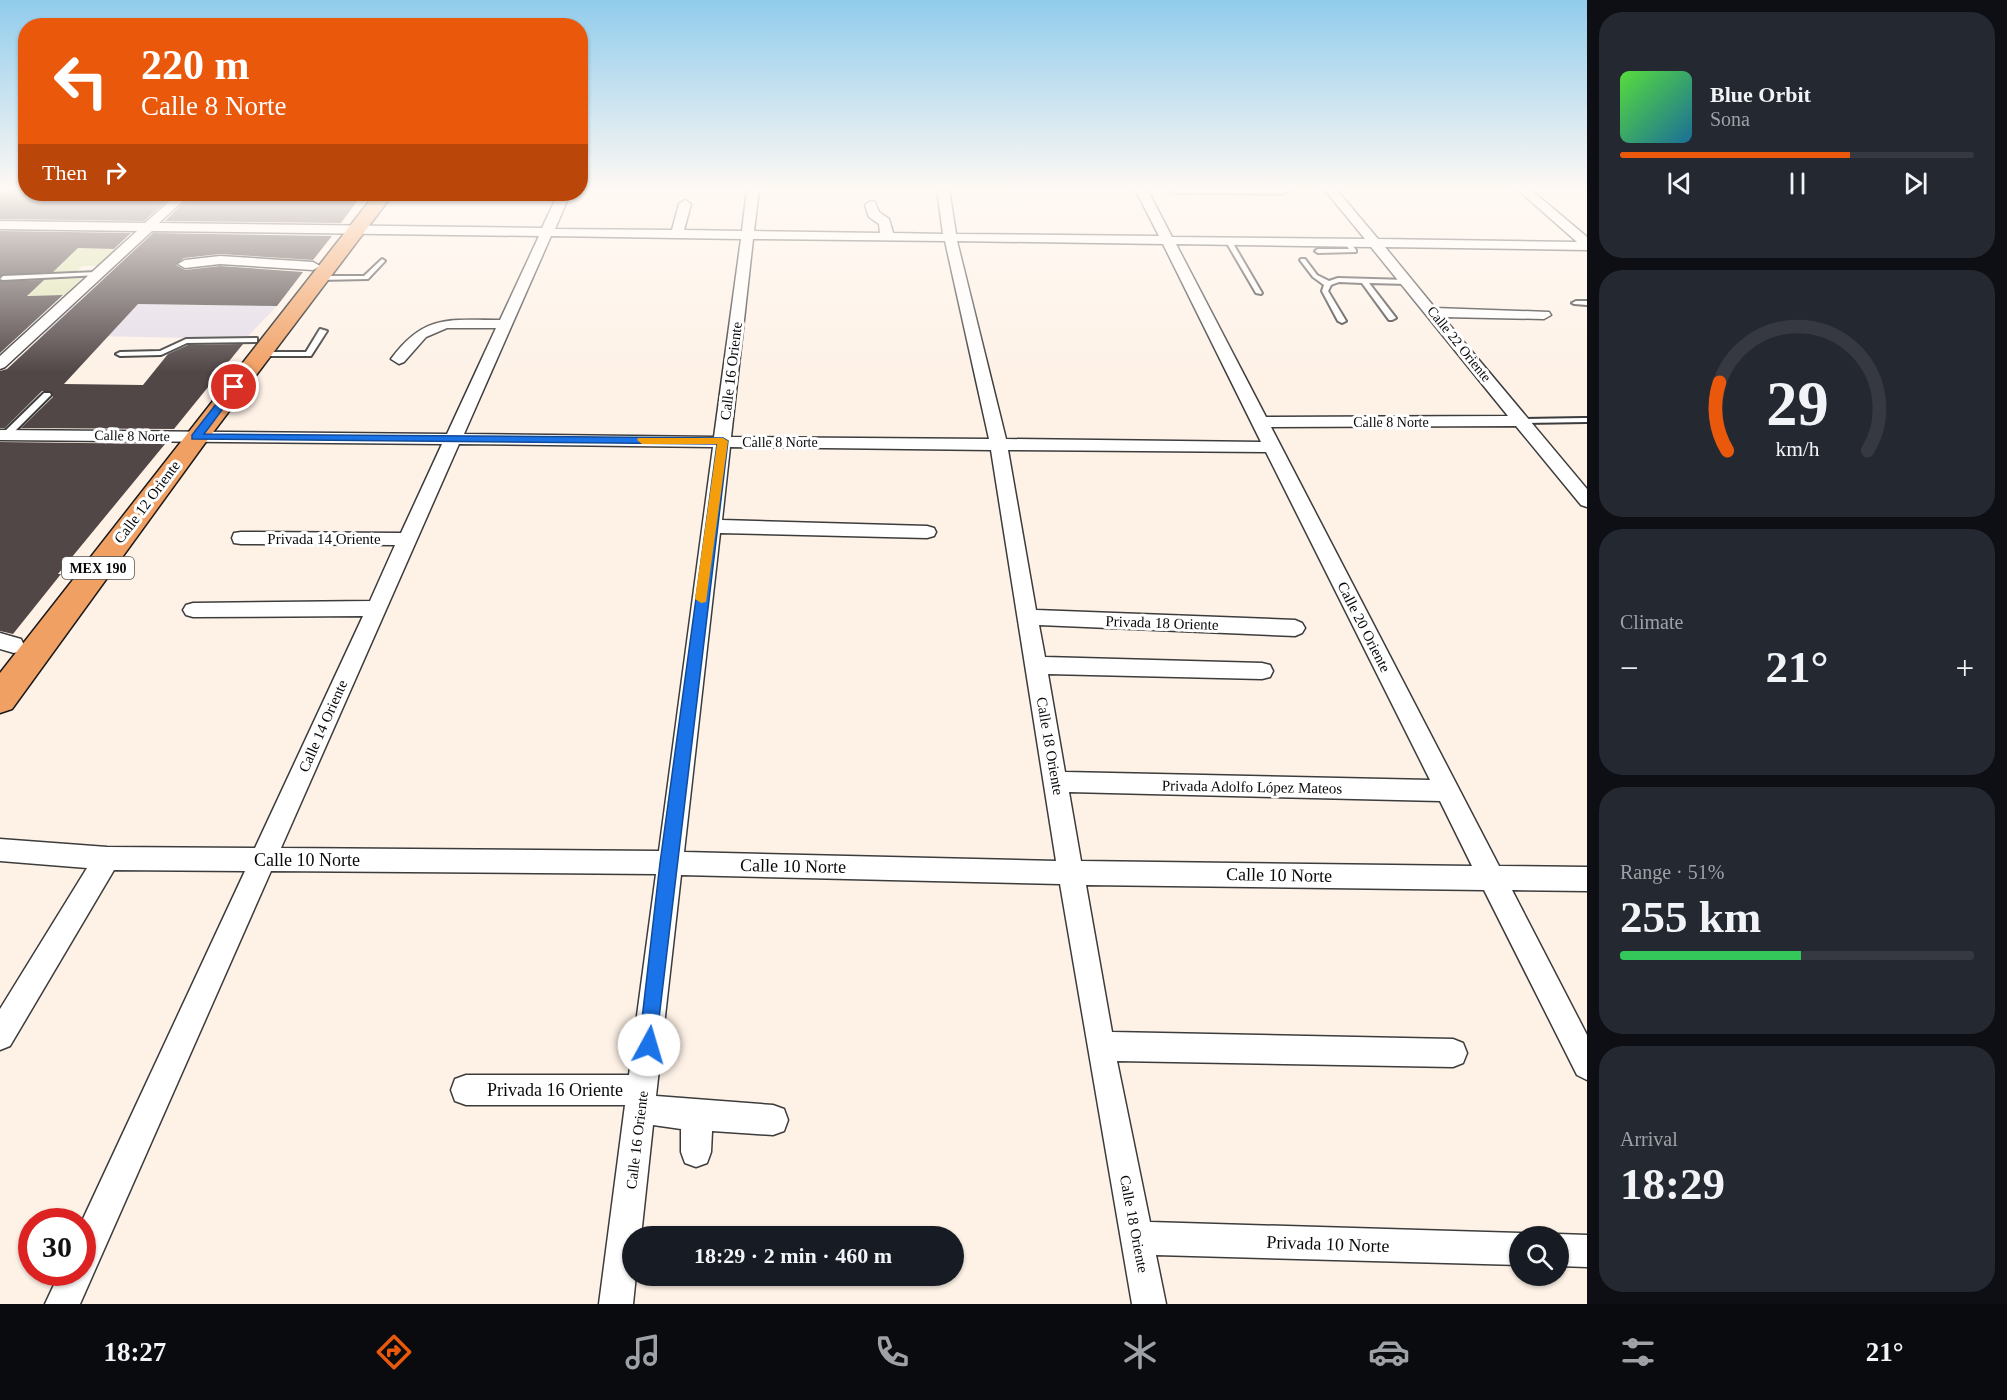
<!DOCTYPE html>
<html lang="en">
<head>
<meta charset="utf-8">
<style>
  body { margin:0; font-family:Georgia,serif; background:#242831; color:#f1f3f6; height:100vh; display:flex; flex-direction:column; font-size:22px; white-space:nowrap }
  * { box-sizing:border-box; margin:0 }
  p { font-size:20px; color:#9ea1a6 }
  .icon { flex:none; width:33px; height:33px; fill:none; stroke:currentColor; stroke-width:2; stroke-linecap:round; stroke-linejoin:round }
  .map { position:relative; flex:1; overflow:hidden }
  .side { display:flex; flex-direction:column; gap:12px; padding:12px; background:#0d0f14; width:420px }
  .side>* { flex:none }
  .hud { position:absolute; left:18px; top:18px; width:570px; height:183px; border-radius:24px; box-shadow:0 2px 4px #0004; background:#ea580c; color:#fff; overflow:hidden }
  .fabs { position:absolute; left:1509px; top:1226px; display:grid; gap:12px }
  .fabs a { display:grid; place-items:center; width:60px; height:60px; border-radius:50%; background:#171b24; box-shadow:0 2px 4px #0004; font-size:30px }
  .speed { position:absolute; left:18px; top:1208px; display:flex; gap:12px; font-size:30px; font-weight:700; text-align:center }
  .speed>* { display:grid; place-content:center; width:78px; height:78px; border-radius:50%; background:#171b24; box-shadow:0 2px 4px #0004; line-height:1 }
  .speed .limit { border:9px solid #d22; background:#fff; color:#111 }
  .pin { position:absolute; display:grid; place-items:center; width:51px; height:51px; color:#fff; margin:-26px; border:3px solid #fff; border-radius:50%; box-shadow:0 2px 6px #0007 }
  .me { position:absolute; width:66px; margin:-33px; rotate:6deg; stroke-linejoin:round; filter:drop-shadow(0 0 4px #0008) }
  .turn { display:flex; align-items:center; gap:21px; height:126px; padding:0 24px; font-size:27px }
  .turn .icon { width:78px; height:78px; stroke-width:2.5 }
  .turn b { display:block; font-size:42px; line-height:51px }
  .then { display:flex; align-items:center; height:57px; padding:0 24px; background:#0003; gap:12px; font-size:22px }
  .big { font-size:45px; font-weight:800; line-height:1.1 }
  .side .card { flex:1; display:flex; flex-direction:column; justify-content:center; gap:9px; min-width:0; padding:0 21px; border-radius:24px; background:#242831 }
  .side .dial { align-items:center; gap:0 }
  .dial svg { height:156px; overflow:visible; fill:none; stroke:#363941; stroke-width:7; stroke-linecap:round; text-anchor:middle }
  .dial text { fill:#f1f3f6; stroke:none }
  .song { display:flex; align-items:center; gap:18px }
  .cover { width:72px; height:72px; border-radius:9px; background:linear-gradient(135deg,hsl(110 70% 55%),hsl(200 70% 35%)) }
  .played { height:6px; border-radius:3px; background:linear-gradient(90deg,#ea580c 65%,#363941 65%) }
  .keys { display:flex; justify-content:space-around; direction:ltr }
  .heat { display:flex; justify-content:space-between; align-items:center; font-size:33px; direction:ltr }
  .charge { height:9px; border-radius:4px; background:linear-gradient(90deg,#34c759 51%,#363941 0) }
  .trip { position:absolute; left:622px; top:1226px; width:342px; height:60px; border-radius:30px; background:#171b24; box-shadow:0 2px 4px #0004; font-weight:800; line-height:60px; text-align:center }
  .dock { display:flex; height:96px; justify-content:space-around; align-items:center; background:#090b0e; color:#9ea1a6 }
  .dock .icon { width:42px; height:42px }
  .dock .selected { color:#ea580c }
  .dock b { font-size:27px; color:#f1f3f6 }
  main { display:flex; flex:1; min-height:0 }
  .map>svg:first-child { display:block }
  .industrial { fill:#e4dde9 }
  .green { fill:#dee5b4 }
  .building { fill:#514747 }
  .lines { fill:none; stroke-linecap:round; stroke-linejoin:round }
  .service-casing { stroke:#3c3c3c; stroke-width:4 }
  .minor-casing { stroke:#3c3c3c; stroke-width:3 }
  .primary-casing { stroke:#1a1a1a; stroke-width:3 }
  .service { fill:#fff; fill-rule:evenodd }
  .minor { fill:#fff; fill-rule:evenodd }
  .primary { fill:#f1a064; fill-rule:evenodd }
  .route { fill:#1a73e8; stroke:#114b97; stroke-width:1.5 }
  .slow { fill:#f59e0b }
  .labels { text-anchor:middle; dominant-baseline:central; stroke-width:6; stroke-linejoin:round; paint-order:stroke }
  .far-street-label { font-size:14px; fill:#090909; stroke:#fff }
  .shield { fill:#fff; stroke:#535353; stroke-width:1.5 }
  .shield-label { font-size:14px; font-weight:bold; fill:#090909 }
  .street-label { font-size:15px; fill:#090909; stroke:#fff }
  .near-street-label { font-size:18px; fill:#090909; stroke:#fff }
</style>
</head>
<body>
<main>
<div class="map">
<svg width="1587" height="1304" viewBox="0 0 1587 1304">
  <rect width="100%" height="100%" fill="#fef2e7"/>
  <!-- industrial -->
  <path class="industrial" d="M75 303 277 306 245 339 42 335Z"/>
  <!-- green -->
  <path class="green" d="M78 248 117 249 98 266H82L74 274H86L65 295 0 296V264L60 265Z"/>
  <!-- building -->
  <path class="building" d="M7 189H26V194H175L144 221 0 219V194Z
    M192 194H280L361 196 341 223 165 221Z
    M0 231 131 233 114 249 78 248 53 272 0 276Z
    M153 233 332 236 313 260 220 254 184 258 176 265 185 270 220 266 303 272 277 306 138 304 64 384 143 385 168 354 188 345 243 344 174 429 21 428 53 397 50 391H42L5 428H0V371L7 369Z
    M44 280 27 296 63 295 0 353V281Z
    M0 442 165 444 58 574H61L13 634 0 631Z"/>
  <g class="lines">
    <!-- service casing -->
    <g class="service-casing">
      <path id="service" d="M1228 238 1231 240 1262 293 1261 294 1256 293 1225 240Z
        M1347 240 1356 250V252L1318 253 1315 251 1318 249H1349L1344 242Z
        M382 259 385 261 368 279 319 280 316 278 319 276H364Z
        M1301 259H1305L1317 275 1329 281 1338 278 1408 280 1411 282 1408 284 1369 283 1396 318 1392 320H1389L1362 283 1339 282 1331 285 1328 291 1346 321 1342 323 1338 321 1322 291 1324 285 1313 277 1300 260Z
        M97 272 99 273V275L3 280 0 279 3 276Z
        M1576 301H1587V305L1574 304 1572 303Z
        M320 329 327 331 311 356H260L256 354 260 352H306Z
        M254 338H257V342L187 343 161 355 120 356 116 354 120 352 160 351 186 339Z
        M44 393H50L51 395 9 437H3V433Z
        M1584 418H1587V422L1522 423 1518 421 1522 419Z"/>
    </g>
    <!-- minor casing -->
    <g class="minor-casing">
      <path id="minor" d="M747 189H759L754 231 880 233 879 224 869 217 865 205 871 201 875 202 879 212 889 219 893 233 943 234 937 189H949L956 234 1159 236 1135 189H1147L1172 237 1365 239 1324 189H1336L1378 239 1577 242 1517 189H1530L1587 237V250L1385 247 1435 308 1549 312 1551 315 1544 319 1443 317 1587 489V507L1581 505 1516 426 1271 427 1499 866 1587 867V891L1512 890 1587 1035V1080L1577 1075 1484 890 1086 885 1112 1032 1453 1039 1463 1043 1467 1053 1463 1063 1453 1067 1117 1061 1150 1222 1520 1233 1528 1236H1520V1265L1156 1255 1166 1304H1132L1060 884 681 875 656 1096 773 1105 784 1109 788 1120 784 1131 773 1135 712 1131 711 1152 707 1163 696 1167 685 1163 681 1152V1129L653 1125 641 1236H633V1275H636L633 1304H599L625 1105H466L455 1101 451 1090 455 1079 466 1075H629L656 874 271 871 80 1304H45L60 1272H82V1221L245 871 114 870 10 1046 0 1050V1009L87 868 0 861V839L107 847 255 848 363 616 193 617 186 615 183 610 186 605 193 603 370 601 395 545 241 544 234 543 232 538 234 533 241 532 401 533 442 444 0 440V430L447 434 496 328H447L426 337 404 362 399 364 391 359C424 314 449 320 500 320L539 236 152 231 5 367 0 369V356L137 231 0 229V221L145 223 178 194H190L159 223 542 228 558 194H570L555 229 672 230 679 204 685 200 691 204 684 230 742 231ZM551 236 741 239 714 437 464 434ZM753 239 945 241 989 439 731 437ZM957 241 1163 244 1261 442 1006 439ZM1176 244 1371 247 1508 416 1266 417ZM459 444 713 447 659 851 281 848ZM730 447 991 450 1056 861 684 852 720 533 927 538 934 536 936 532 934 528 927 526 722 520ZM1008 450 1266 452 1430 780 1065 772 1048 674 1262 679 1270 677 1273 671 1270 665 1262 663 1045 657 1039 625 1295 636 1302 633 1305 628 1302 623 1295 620 1036 610ZM1069 792 1440 801 1472 866 1081 861Z
        M1169 189H1288L1289 190 1283 194 1175 193Z
        M220 256 313 262 320 266 313 270 220 264 185 268 178 264 185 260Z
        M0 633 21 639 24 645 21 651 14 653 0 649Z
        M1558 1234 1587 1235V1267L1558 1266V1236H1552Z"/>
    </g>
    <!-- primary casing -->
    <g class="primary-casing">
      <path id="primary" d="M375 194H393L205 443 12 709 0 713V673Z"/>
    </g>
    <!-- service -->
    <use href="#service" class="service"/>
    <!-- minor -->
    <use href="#minor" class="minor"/>
    <!-- primary -->
    <use href="#primary" class="primary"/>
  </g>
  <!-- sky -->
  <linearGradient id="sky" x2="0" y2="1"><stop stop-color="#91ccec"/><stop offset="0.51" stop-color="#fff9f4"/><stop offset="1" stop-color="#fff9f4" stop-opacity="0"/></linearGradient>
  <rect width="1587" height="372" fill="url(#sky)"/>
  <!-- route -->
  <path class="route" d="M234 384 239 387 204 434 723 438 728 441 655 1052 649 1054 642 1052 639 1045 660 863 717 444 192 439V435L231 385Z"/>
  <!-- slow -->
  <path class="slow" d="M638 438H723L728 441 706 602 701 603 695 599 717 444H642L637 440Z"/>
  <g class="labels">
    <!-- far-street labels -->
    <g class="far-street-label">
      <text transform="translate(1459 344) rotate(51)">Calle 22 Oriente</text>
      <text x="1391" y="422">Calle 8 Norte</text>
      <text transform="translate(132 436) rotate(1)">Calle 8 Norte</text>
      <text x="780" y="442">Calle 8 Norte</text>
    </g>
    <!-- shield labels -->
    <rect class="shield" x="62" y="557" width="72" height="22" rx="4.5"/>
    <g class="shield-label">
      <text x="98" y="568">MEX 190</text>
    </g>
    <!-- street labels -->
    <g class="street-label">
      <text transform="translate(731 371) rotate(-83)">Calle 16 Oriente</text>
      <text transform="translate(147 502) rotate(-53)">Calle 12 Oriente</text>
      <text x="324" y="539">Privada 14 Oriente</text>
      <text transform="translate(1162 623) rotate(2)">Privada 18 Oriente</text>
      <text transform="translate(1364 627) rotate(63)">Calle 20 Oriente</text>
      <text transform="translate(323 726) rotate(-66)">Calle 14 Oriente</text>
      <text transform="translate(1050 746) rotate(80)">Calle 18 Oriente</text>
      <text transform="translate(1252 787) rotate(1)">Privada Adolfo López Mateos</text>
      <text transform="translate(637 1140) rotate(-83)">Calle 16 Oriente</text>
      <text transform="translate(1134 1224) rotate(79)">Calle 18 Oriente</text>
    </g>
    <!-- near-street labels -->
    <g class="near-street-label">
      <text x="307" y="860">Calle 10 Norte</text>
      <text transform="translate(793 866) rotate(1)">Calle 10 Norte</text>
      <text transform="translate(1279 875) rotate(1)">Calle 10 Norte</text>
      <text x="555" y="1090">Privada 16 Oriente</text>
      <text transform="translate(1328 1244) rotate(2)">Privada 10 Norte</text>
    </g>
  </g>
</svg>
<div class="fabs">
<a><svg class="icon" aria-label="search" viewBox="0 0 24 24"><circle cx="10" cy="10" r="6"/><path d="M15 15l6 6"/></svg></a>
</div>
<div class="speed"><div class="limit">30</div></div>
<div class="pin" style="left:234px;top:387px;background:#d93025"><svg class="icon" aria-label="arrive" viewBox="0 0 24 24"><path d="M6 21V4h12l-3 4 3 4H6"/></svg></div>
<svg class="me" style="left:649px;top:1045px" viewBox="-20 -20 40 40"><circle r="19" fill="#fff"/><path d="M0-13L10 11 0 6-10 11z" fill="#1a73e8"/></svg>
<div class="trip">18:29 · 2 min · 460 m</div>
<div class="hud">
<div class="turn"><svg class="icon" aria-label="left" viewBox="0 0 24 24"><path d="M17 20v-9H6M10 6l-5 5 5 5"/></svg><div><b>220 m</b>Calle 8 Norte</div></div>
<div class="then">Then<svg class="icon" aria-label="right" viewBox="0 0 24 24"><path d="M7 20v-9h11M14 6l5 5-5 5"/></svg></div>
</div>
</div>
<section class="side">
<div class="card">
<div class="song"><i class="cover"></i><div><b>Blue Orbit</b><p>Sona</p></div></div>
<div class="played"></div>
<div class="keys"><svg class="icon" aria-label="previous" viewBox="0 0 24 24"><path d="M18 5L8 12l10 7zM5 5v14"/></svg><svg class="icon" aria-label="pause" viewBox="0 0 24 24"><path d="M8 5v14M16 5v14"/></svg><svg class="icon" aria-label="next" viewBox="0 0 24 24"><path d="M6 5l10 7-10 7zM19 5v14"/></svg></div>
</div>
<div class="card dial"><svg viewBox="0 0 100 80">
<path d="M14 69A42 42 0 1 1 86 69"/>
<path d="M14 69A42 42 0 0 1 10 34" stroke="#ea580c"/>
<text x="50" y="56" font-size="32" font-weight="700">29</text>
<text x="50" y="72" font-size="11">km/h</text>
</svg></div>
<div class="card"><p>Climate</p>
<div class="heat"><a>−</a><b class="big">21°</b><a>+</a></div>
</div>
<div class="card"><p>Range · 51%</p><b class="big">255 km</b><div class="charge"></div></div>
<div class="card"><p>Arrival</p><b class="big">18:29</b></div>
</section>
</main>
<nav class="dock">
<b>18:27</b>
<svg class="icon selected" aria-label="directions" viewBox="0 0 24 24"><path d="M12 3l9 9-9 9-9-9zM9 14v-3h6M13 9l2 2-2 2"/></svg>
<svg class="icon" aria-label="music" viewBox="0 0 24 24"><path d="M9 18V5l10-2v13"/><circle cx="6" cy="18" r="3"/><circle cx="16" cy="16" r="3"/></svg>
<svg class="icon" aria-label="phone" viewBox="0 0 24 24"><path d="M5 4h4l2 5-3 2q2 4 5 5l2-3 5 2v4C11 20 4 13 5 4z"/></svg>
<svg class="icon" aria-label="climate" viewBox="0 0 24 24"><path d="M12 3v18M4 7l16 10M4 17L20 7"/></svg>
<svg class="icon" aria-label="car" viewBox="0 0 24 24"><path d="M5 17H2v-5l4-1 3-4h7l3 4 3 1v5h-3M9 17h6M6 11h13"/><circle cx="7" cy="17" r="2"/><circle cx="17" cy="17" r="2"/></svg>
<svg class="icon" aria-label="filters" viewBox="0 0 24 24"><path d="M4 7h16M4 17h16"/><circle cx="9" cy="7" r="2"/><circle cx="15" cy="17" r="2"/></svg>
<b>21°</b>
</nav>
</body>
</html>
